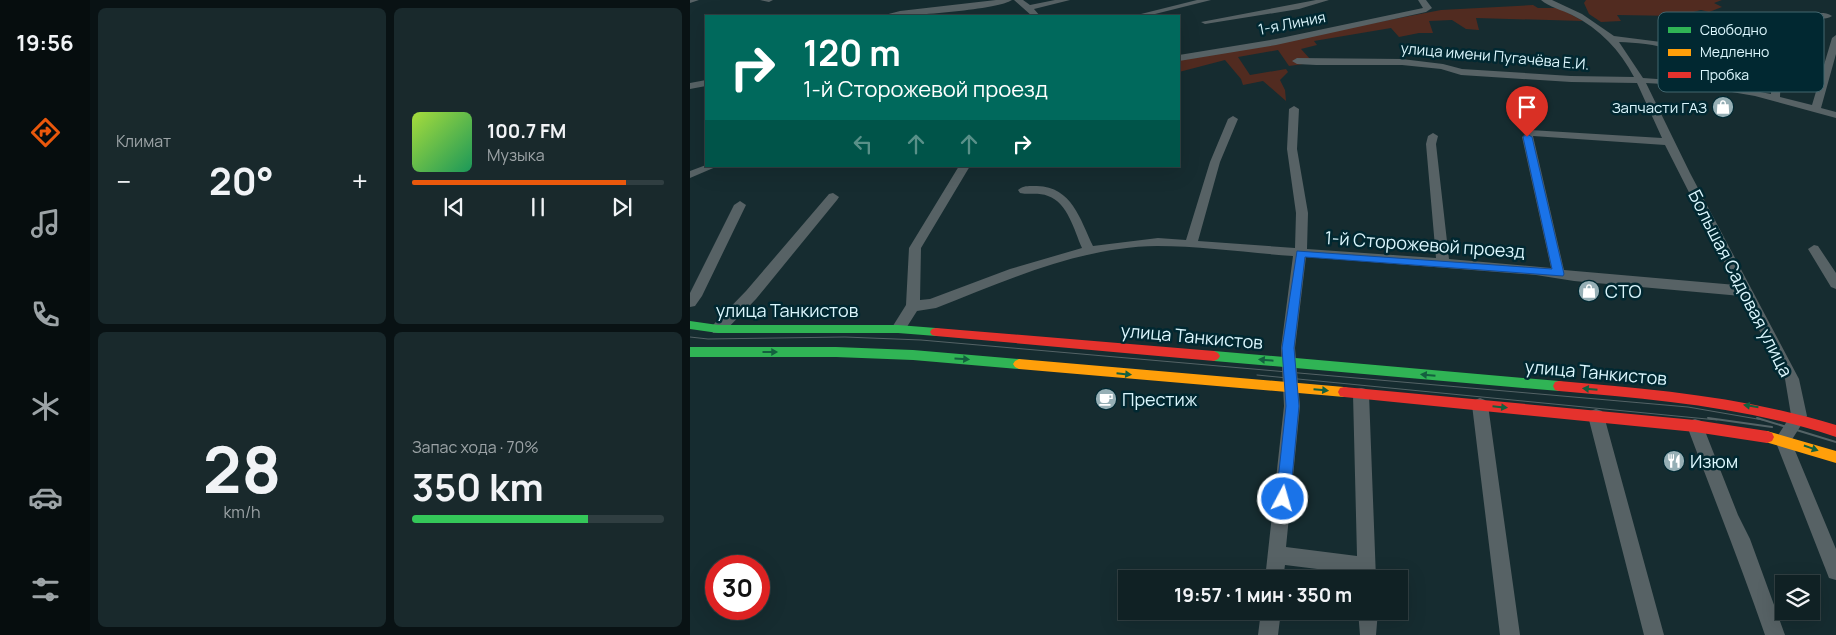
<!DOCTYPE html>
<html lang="ru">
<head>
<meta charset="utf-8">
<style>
  body { margin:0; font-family:Manrope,sans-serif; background:#19292c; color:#f1f3f6; height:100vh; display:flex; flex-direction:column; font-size:19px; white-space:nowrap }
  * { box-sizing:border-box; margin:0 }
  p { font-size:16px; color:#9ca3a6 }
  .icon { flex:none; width:28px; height:28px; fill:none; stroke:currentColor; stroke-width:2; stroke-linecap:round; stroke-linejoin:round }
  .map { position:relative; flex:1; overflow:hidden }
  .panel { display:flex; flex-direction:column; gap:8px; padding:8px; background:#091214; width:600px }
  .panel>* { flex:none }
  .hud { position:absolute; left:15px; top:15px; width:475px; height:152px; border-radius:0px; box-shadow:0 5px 20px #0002,0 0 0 1px #303e41; background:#00695c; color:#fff; overflow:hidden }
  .buttons { position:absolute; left:1085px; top:575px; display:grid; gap:10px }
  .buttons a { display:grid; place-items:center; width:45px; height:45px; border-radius:0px; background:#102124; box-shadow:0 5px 20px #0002,0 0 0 1px #303e41; font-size:25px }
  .speed { position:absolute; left:15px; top:555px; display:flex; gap:10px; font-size:25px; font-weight:700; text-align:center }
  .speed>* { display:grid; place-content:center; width:65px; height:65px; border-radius:50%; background:#102124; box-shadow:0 5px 20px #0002,0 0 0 1px #303e41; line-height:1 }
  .speed .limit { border:8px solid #d22; background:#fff; color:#111 }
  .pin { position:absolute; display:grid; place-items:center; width:42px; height:42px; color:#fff; margin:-51px -21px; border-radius:50% 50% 50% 0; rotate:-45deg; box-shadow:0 0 5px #0007 }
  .pin .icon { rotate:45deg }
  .me { position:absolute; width:55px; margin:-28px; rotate:6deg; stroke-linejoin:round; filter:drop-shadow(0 0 4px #0008) }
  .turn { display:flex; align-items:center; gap:18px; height:105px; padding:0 15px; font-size:22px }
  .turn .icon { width:65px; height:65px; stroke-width:2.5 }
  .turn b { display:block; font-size:35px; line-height:42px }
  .lanes { display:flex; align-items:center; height:48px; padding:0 15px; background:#0003; justify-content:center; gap:25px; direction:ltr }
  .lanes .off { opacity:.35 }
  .big { font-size:38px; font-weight:700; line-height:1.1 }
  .panel .card { flex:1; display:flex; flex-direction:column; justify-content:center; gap:8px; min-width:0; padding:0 18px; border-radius:8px; background:#19292c }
  .panel .dial { align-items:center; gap:0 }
  .dial b { font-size:65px; line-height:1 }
  .song { display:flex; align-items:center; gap:15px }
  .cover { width:60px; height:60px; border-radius:8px; background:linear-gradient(135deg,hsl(80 70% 55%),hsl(150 70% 35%)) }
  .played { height:5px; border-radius:2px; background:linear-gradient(90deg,#ea580c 85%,#303e41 85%) }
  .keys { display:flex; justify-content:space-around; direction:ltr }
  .heat { display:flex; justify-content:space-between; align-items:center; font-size:28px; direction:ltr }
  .charge { height:8px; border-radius:4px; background:linear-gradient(90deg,#34c759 70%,#303e41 0) }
  .panel .tiles { flex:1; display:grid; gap:8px; grid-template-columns:repeat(2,1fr) }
  .trip { position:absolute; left:428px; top:570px; width:290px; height:50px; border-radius:0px; background:#102124; box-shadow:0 5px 20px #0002,0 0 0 1px #303e41; font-weight:700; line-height:50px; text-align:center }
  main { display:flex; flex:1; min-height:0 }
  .tab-bar { display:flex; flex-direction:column; width:90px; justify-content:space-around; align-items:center; background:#060d0e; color:#9ca3a6 }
  .tab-bar .icon { width:35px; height:35px }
  .tab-bar .selected { color:#ea580c }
  .tab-bar b { font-size:22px; color:#f1f3f6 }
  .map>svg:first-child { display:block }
  .green { fill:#512b20 }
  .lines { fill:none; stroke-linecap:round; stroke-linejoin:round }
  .street { fill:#576265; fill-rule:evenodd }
  .fast { fill:#30b455; fill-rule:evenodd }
  .slow { fill:#ff9f0a; fill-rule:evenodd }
  .jam { fill:#e5322d; fill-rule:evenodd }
  .tram-far1 { stroke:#546366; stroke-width:1 }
  .tram { stroke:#546366; stroke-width:2 }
  .oneway { fill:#14603f }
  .route { fill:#1a73e8; stroke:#114b97 }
  .labels { text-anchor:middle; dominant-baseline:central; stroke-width:5; stroke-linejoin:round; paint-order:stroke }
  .far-street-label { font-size:15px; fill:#dbf6fd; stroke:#012831 }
  .far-poi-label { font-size:15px; fill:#dbf6fd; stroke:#012831; text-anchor:end }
  .street-label { font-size:18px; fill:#dbf6fd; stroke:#012831 }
  .poi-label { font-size:18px; fill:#dbf6fd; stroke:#012831; text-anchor:start }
  .key { fill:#012831; stroke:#42666e; stroke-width:1 }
  .key-label { font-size:14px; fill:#dbf6fd }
</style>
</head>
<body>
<main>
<nav class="tab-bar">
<b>19:56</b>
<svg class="icon selected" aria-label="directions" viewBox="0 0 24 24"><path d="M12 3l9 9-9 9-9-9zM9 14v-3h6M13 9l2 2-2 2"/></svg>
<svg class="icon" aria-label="music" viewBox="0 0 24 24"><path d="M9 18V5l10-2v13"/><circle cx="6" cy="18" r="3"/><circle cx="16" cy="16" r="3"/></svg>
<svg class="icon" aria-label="phone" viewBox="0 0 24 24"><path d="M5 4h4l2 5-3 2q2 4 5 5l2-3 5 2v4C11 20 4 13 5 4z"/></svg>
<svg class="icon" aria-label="climate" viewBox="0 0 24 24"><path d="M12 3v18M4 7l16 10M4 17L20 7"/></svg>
<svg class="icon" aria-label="car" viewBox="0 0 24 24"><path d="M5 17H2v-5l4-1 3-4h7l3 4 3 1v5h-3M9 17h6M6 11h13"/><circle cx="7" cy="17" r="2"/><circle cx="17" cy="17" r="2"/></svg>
<svg class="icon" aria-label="filters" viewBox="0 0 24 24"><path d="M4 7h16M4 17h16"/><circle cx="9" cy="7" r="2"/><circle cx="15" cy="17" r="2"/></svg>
</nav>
<section class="panel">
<div class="tiles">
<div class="card"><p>Климат</p>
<div class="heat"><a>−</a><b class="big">20°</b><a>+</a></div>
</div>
<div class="card">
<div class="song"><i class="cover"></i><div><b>100.7 FM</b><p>Музыка</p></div></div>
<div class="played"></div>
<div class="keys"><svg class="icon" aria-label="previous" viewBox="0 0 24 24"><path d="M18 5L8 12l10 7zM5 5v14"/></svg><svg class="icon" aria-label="pause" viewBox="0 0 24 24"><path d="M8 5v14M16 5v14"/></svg><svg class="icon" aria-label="next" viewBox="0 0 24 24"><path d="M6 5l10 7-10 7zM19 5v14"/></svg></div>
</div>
<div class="card dial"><b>28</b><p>km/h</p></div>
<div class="card"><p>Запас хода · 70%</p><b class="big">350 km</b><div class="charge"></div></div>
</div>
</section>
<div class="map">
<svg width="1146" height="635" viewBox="0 0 1146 635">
  <rect width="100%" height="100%" fill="#162c30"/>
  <!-- green -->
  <path class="green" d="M896 0H1032L1024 3 1032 7 1019 12 1011 10 988 16 927 15 931 21 911 22 899 14 894 3Z
    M843 5 848 8H869L893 21 786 18 789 30 776 29 762 20 739 21 743 33H729L709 37 701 28 624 41 627 45 611 49 621 60 620 63 599 66 588 50 548 57 560 75 596 69 598 72 590 80 595 90 596 101 573 81 553 85 551 79 535 60 489 72V60L751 10Z"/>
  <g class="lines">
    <!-- street -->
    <path class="street" d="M0 0H9L0 3Z
      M70 0H83L79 2Z
      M306 0H322C308 10 211 17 191 16L210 11Z
      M324 0H333L340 5 365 0H380L344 9 350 16H342Z
      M507 0H521L457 16H443Z
      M626 0H639L609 9 515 24 511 22Z
      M728 0H736L742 8 736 12 586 45 489 61V55L586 39 733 8Z
      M851 0H862L892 14 924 36 971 42 1011 56 1023 66 1033 85 1081 94C1082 75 1088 28 1105 17 1110 13 1118 13 1124 13 1130 13 1137 12 1142 16 1134 22 1121 15 1112 20 1097 27 1091 81 1090 97L1122 105 1142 38 1146 35V54L1131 108 1146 112V118L1065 96 1007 86 956 83 1000 173 1109 379 1117 416 1101 441 1146 549V580L1139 578 1085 440 1101 415 1095 379 1051 296 884 281 846 275 616 257 605 348 610 406 596 547 667 556 663 394 666 389 671 388 676 389 679 394 686 579H668V574L595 565 593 579H575L594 406 591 348 603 256C559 253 512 246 467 246 390 247 317 280 246 308L227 311 213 333H203L201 329 216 305 219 248 269 166H280L231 248 230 300 240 299 320 269 392 248C384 230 378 203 358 196 349 192 339 195 330 193L328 190C333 185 340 186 347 186 382 187 390 219 403 246L468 238 496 240 520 162 538 119 543 116 548 119 530 162 508 241 605 248 606 213 597 149 599 109 604 106 609 109 607 149 618 213 617 249 746 258 736 144 738 136 743 133 748 136 746 144 759 259 861 268 832 137 840 130 972 138 947 83 881 82 771 75 751 69 712 65H626L607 64 602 61 607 58 712 59 753 64 772 69 881 76 944 77C930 50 910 29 882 15 872 10 859 7 851 0ZM929 42C962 43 1008 49 1023 83L953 78ZM843 136 975 145 1046 285 874 270Z
      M16 80V86L0 89V83Z
      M16 165 28 166 0 178V171Z
      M143 193 149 197 147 200 66 299 33 333H23L21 329 23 325 56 291 139 194Z
      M50 201 56 205 12 296 5 306 0 307V293L44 205Z
      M1124 245 1128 246 1146 273V289L1141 287 1118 249Z
      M790 398 795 400 798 405 830 635H810L782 405 785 400Z
      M906 409 912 411 914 416 974 635H954L898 416 900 411Z
      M1005 419 1011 421 1013 426 1048 515 1060 539 1095 635H1075C1051 565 1023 496 997 426L999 421Z
      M571 611H591L588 635H568Z
      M668 611H688L686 635H670Z"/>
    <!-- fast -->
    <path class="fast" d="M0 321 28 325H208L246 328 250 329 252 332 250 335 246 336 208 333H28L0 329Z
      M0 347H146L223 350 329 359 333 361 335 364 333 367 329 369 223 360 146 357H0Z
      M524 351 869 381 873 382 875 386 873 390 869 391 524 361 520 359 518 356 520 353Z"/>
    <!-- slow -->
    <path class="slow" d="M329 359 654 387 658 388 660 392 658 396 654 397 329 369 325 367 323 364 325 361Z
      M1077 431 1146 451V463L1072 441 1070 437 1072 433Z"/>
    <!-- jam -->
    <path class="jam" d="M246 328 524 351 528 353 530 356 528 359 524 361 246 336 242 335 240 332 242 329Z
      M869 381C963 389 1055 397 1146 425V437C1056 407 963 399 869 391L865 390 863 386 865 382Z
      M654 387 1005 420 1077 431 1082 433 1084 437 1082 441 1077 443 1005 432 654 397 650 396 648 392 650 388Z"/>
    <!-- tram-far1 -->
    <path class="tram-far1" d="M0 337 18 339 155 337 231 340 998 407 1073 420
      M567 375 1027 420"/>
    <!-- tram -->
    <path class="tram" d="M1018 418 1082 427
      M1067 418 1146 442"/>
  </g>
  <!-- one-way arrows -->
  <defs><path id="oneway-solid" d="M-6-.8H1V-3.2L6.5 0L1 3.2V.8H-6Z" transform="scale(1.25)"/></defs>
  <g class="oneway">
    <use href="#oneway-solid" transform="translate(80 352)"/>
    <use href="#oneway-solid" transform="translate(272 359) rotate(4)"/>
    <use href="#oneway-solid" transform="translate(576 360) rotate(-175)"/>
    <use href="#oneway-solid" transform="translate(434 374) rotate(6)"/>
    <use href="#oneway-solid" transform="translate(738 375) rotate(-175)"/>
    <use href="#oneway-solid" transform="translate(900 389) rotate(-175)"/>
    <use href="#oneway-solid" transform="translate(631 390) rotate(5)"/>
    <use href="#oneway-solid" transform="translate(1061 406) rotate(-171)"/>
    <use href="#oneway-solid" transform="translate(810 407) rotate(6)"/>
    <use href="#oneway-solid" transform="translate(1121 448) rotate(19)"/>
  </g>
  <!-- route -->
  <path class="route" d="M837 134 842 137 874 274 873 276 615 257 604 348 609 406 600 499 598 504 593 506 588 504 586 499 596 406 592 348 607 251 862 269 833 137Z"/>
  <!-- icons -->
  <defs>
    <g id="shop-disc" transform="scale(1.125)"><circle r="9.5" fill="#96afb5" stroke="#012831"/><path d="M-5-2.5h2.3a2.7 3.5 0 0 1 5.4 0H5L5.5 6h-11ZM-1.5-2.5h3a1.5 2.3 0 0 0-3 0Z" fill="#fff"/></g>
    <g id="cafe-disc" transform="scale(1.125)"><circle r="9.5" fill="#96afb5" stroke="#012831"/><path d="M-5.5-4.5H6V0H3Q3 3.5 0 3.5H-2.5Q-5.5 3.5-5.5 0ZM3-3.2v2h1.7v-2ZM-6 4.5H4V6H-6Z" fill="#fff"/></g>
    <g id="restaurant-disc" transform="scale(1.125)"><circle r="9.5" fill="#96afb5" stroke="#012831"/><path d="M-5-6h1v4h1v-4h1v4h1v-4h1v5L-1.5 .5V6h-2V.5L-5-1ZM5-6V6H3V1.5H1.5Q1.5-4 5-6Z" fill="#fff"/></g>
  </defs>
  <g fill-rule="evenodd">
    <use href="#shop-disc" x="1033" y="107"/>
    <use href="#shop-disc" x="899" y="291"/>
    <use href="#cafe-disc" x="416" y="399"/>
    <use href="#restaurant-disc" x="984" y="461"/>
  </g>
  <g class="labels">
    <!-- far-street labels -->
    <g class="far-street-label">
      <text transform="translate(602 23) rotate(-11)">1-я Линия</text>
      <text transform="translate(805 56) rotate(5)">улица имени Пугачёва Е.И.</text>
    </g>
    <!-- far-poi labels -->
    <g class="far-poi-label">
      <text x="1017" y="107">Запчасти ГАЗ</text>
    </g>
    <!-- street labels -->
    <g class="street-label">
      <text transform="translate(735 244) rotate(4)">1-й Сторожевой проезд</text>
      <text transform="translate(1051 283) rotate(63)">Большая Садовая улица</text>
      <text x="97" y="310">улица Танкистов</text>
      <text transform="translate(502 336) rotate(5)">улица Танкистов</text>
      <text transform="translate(906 372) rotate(5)">улица Танкистов</text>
    </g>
    <!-- poi labels -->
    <g class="poi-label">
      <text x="915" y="291">СТО</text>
      <text x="432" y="399">Престиж</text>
      <text x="1000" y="461">Изюм</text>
    </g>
  </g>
  <!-- legend -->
  <rect x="968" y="12" width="166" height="80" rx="8" class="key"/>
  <rect x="978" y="27" width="23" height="6" fill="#30b455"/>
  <rect x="978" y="49" width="23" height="7" fill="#ff9f0a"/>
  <rect x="978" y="72" width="23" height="6" fill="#e5322d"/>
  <g class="key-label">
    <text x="1010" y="35">Свободно</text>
    <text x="1010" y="57">Медленно</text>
    <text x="1010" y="80">Пробка</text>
  </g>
</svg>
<div class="buttons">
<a><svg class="icon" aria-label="layers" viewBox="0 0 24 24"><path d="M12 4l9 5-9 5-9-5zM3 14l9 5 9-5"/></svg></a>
</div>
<div class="speed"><div class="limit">30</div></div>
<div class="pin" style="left:837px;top:137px;background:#d93025"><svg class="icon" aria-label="arrive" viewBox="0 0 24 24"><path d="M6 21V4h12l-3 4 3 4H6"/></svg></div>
<svg class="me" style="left:593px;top:499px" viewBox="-20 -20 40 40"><circle r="17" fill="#1a73e8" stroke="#fff" stroke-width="3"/><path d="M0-11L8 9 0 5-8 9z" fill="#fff"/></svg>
<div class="trip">19:57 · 1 мин · 350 m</div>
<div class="hud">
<div class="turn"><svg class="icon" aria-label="right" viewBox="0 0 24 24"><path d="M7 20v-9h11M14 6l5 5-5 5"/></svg><div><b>120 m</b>1-й Сторожевой проезд</div></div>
<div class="lanes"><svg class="icon off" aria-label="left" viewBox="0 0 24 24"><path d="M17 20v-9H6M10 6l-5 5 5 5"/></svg><svg class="icon off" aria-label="ahead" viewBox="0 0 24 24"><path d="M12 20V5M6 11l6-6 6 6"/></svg><svg class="icon off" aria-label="ahead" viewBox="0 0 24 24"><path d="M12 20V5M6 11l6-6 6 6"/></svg><svg class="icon" aria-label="right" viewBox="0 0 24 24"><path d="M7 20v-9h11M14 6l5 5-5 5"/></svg></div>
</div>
</div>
</main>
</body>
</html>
